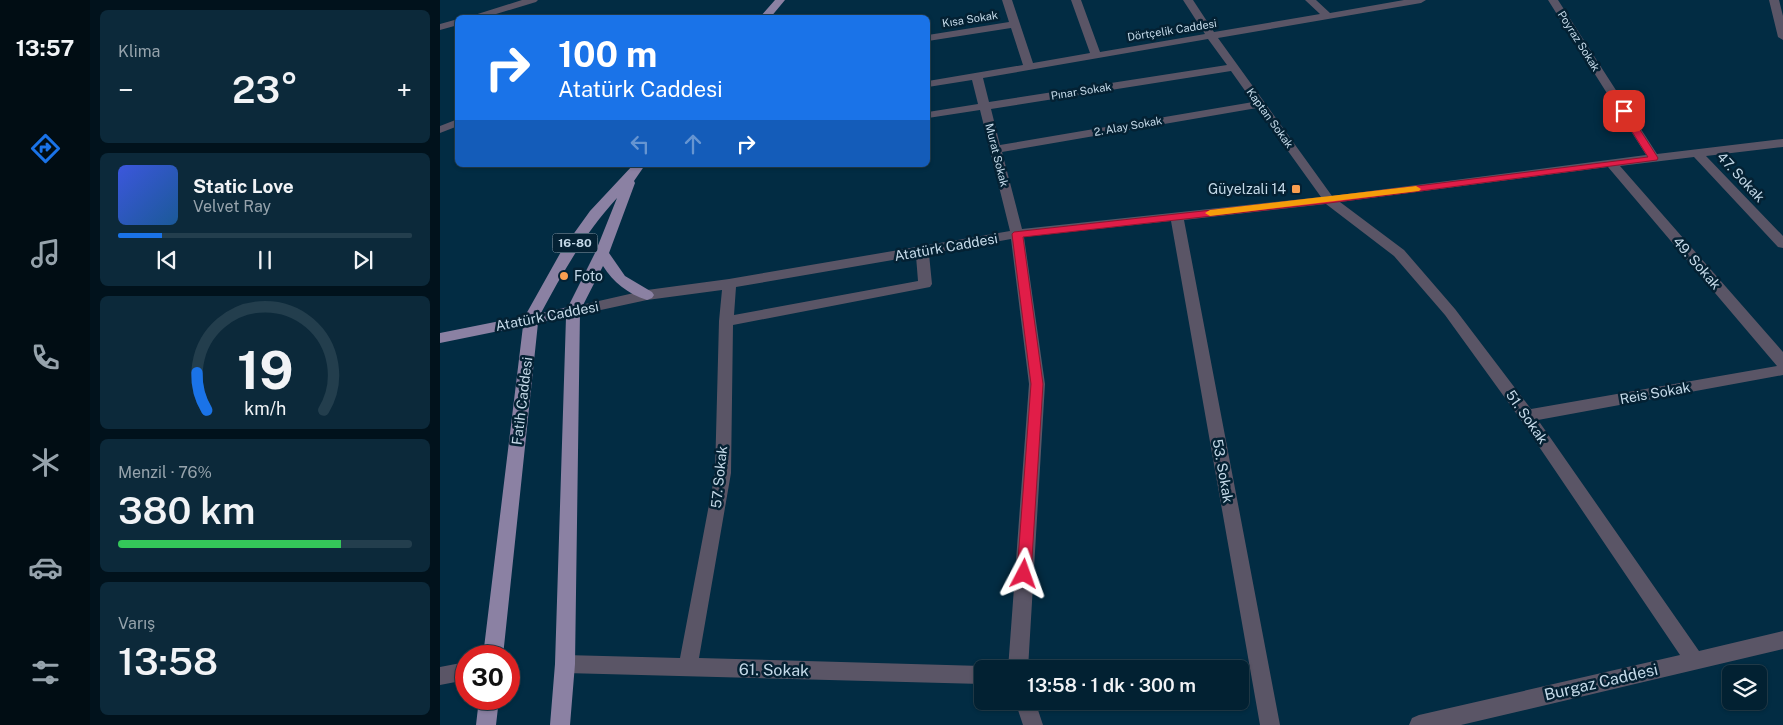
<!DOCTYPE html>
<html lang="tr">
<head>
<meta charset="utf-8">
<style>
  body { margin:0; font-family:"Public Sans",sans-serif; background:#0c293a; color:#f1f3f6; height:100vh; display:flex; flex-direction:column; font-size:19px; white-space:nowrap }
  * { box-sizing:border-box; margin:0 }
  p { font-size:16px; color:#96a3ac }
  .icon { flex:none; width:28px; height:28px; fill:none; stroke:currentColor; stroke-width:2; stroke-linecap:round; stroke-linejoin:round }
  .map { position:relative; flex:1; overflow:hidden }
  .panel { display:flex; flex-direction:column; gap:10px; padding:10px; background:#01121c; width:350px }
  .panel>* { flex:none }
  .hud { position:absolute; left:15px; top:15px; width:475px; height:152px; border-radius:8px; box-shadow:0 1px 4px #0004,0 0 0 1px #233e4d; background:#1a73e8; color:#fff; overflow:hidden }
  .fabs { position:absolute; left:1282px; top:665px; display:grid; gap:10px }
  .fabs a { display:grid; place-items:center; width:45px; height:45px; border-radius:8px; background:#022132; box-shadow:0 1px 4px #0004,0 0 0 1px #233e4d; font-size:25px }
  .speed { position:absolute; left:15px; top:645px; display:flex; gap:10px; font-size:25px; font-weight:700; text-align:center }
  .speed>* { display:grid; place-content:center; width:65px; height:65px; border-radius:50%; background:#022132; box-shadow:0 1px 4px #0004,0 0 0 1px #233e4d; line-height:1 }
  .speed .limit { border:8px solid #d22; background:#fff; color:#111 }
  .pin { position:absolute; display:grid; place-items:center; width:42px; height:42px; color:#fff; margin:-21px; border-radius:10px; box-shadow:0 2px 8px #0006 }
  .me { position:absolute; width:55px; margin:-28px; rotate:4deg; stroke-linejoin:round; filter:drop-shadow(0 0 4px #0008) }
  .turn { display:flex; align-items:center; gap:18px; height:105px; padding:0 20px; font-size:22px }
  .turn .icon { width:65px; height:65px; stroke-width:2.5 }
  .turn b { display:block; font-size:35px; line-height:42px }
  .lanes { display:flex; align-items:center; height:48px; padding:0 20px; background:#0003; justify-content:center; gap:25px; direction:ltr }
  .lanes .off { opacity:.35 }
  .big { font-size:38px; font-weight:600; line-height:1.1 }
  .panel .tile { flex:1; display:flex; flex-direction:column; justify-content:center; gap:8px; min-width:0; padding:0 18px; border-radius:8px; background:#0c293a }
  .panel .dial { align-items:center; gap:0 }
  .dial svg { height:130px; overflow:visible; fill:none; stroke:#233e4d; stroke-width:7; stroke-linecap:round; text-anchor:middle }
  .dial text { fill:#f1f3f6; stroke:none }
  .song { display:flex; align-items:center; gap:15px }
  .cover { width:60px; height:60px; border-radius:8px; background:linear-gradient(135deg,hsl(230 70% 55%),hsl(210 70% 35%)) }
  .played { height:5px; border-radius:2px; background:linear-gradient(90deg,#1a73e8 15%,#233e4d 15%) }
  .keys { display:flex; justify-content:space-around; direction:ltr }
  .heat { display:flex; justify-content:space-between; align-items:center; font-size:28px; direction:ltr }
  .charge { height:8px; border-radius:4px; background:linear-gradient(90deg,#34c759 76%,#233e4d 0) }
  .trip { position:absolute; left:534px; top:660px; width:275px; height:50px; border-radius:8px; background:#022132; box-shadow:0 1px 4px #0004,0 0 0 1px #233e4d; font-weight:600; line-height:50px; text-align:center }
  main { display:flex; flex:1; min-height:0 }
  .menu { display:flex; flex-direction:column; width:90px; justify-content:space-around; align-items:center; background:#010d14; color:#96a3ac }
  .menu .icon { width:35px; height:35px }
  .menu .active { color:#1a73e8 }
  .menu b { font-size:22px; color:#f1f3f6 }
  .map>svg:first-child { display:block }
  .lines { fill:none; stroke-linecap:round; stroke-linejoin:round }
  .minor { fill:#5a5566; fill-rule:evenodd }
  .major { fill:#8b81a3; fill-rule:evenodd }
  .route { fill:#e11d48; stroke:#92132f }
  .slow { fill:#f59e0b }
  .poi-dot { fill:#fa9f50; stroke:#042133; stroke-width:2 }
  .labels { text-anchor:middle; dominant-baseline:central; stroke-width:5; stroke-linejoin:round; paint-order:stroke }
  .far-street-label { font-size:11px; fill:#c5dae9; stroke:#042133 }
  .shield { fill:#042133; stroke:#8ba2b2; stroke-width:1 }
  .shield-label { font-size:12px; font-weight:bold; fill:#c5dae9 }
  .street-label { font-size:14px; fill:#c5dae9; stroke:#042133 }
  .poi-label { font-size:14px; fill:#c5dae9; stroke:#042133; text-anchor:end }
  .near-street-label { font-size:16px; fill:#c5dae9; stroke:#042133 }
</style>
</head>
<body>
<main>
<nav class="menu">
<b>13:57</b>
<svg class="icon active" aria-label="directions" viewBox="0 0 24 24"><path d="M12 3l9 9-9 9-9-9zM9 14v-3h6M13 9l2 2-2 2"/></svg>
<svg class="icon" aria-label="music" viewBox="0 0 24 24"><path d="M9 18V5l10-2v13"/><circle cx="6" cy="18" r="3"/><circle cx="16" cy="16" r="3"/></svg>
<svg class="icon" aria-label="phone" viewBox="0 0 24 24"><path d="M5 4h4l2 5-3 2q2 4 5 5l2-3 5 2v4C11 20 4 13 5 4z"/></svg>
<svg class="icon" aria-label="climate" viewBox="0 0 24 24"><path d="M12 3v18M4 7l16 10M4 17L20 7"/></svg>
<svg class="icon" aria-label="car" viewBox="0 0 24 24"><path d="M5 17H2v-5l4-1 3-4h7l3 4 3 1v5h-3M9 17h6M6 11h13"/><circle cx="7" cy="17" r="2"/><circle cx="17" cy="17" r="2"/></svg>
<svg class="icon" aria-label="filters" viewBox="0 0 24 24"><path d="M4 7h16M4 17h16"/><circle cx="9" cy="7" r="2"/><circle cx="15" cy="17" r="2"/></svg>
</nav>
<section class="panel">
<div class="tile"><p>Klima</p>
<div class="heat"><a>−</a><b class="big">23°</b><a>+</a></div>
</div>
<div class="tile">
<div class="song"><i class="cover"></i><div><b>Static Love</b><p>Velvet Ray</p></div></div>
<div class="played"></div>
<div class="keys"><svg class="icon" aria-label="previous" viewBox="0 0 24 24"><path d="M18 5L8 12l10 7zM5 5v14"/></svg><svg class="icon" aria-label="pause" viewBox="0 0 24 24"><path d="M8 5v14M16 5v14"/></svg><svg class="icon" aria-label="next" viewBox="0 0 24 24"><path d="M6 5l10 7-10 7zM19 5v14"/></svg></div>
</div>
<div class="tile dial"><svg viewBox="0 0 100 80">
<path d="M14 69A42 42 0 1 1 86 69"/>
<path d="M14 69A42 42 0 0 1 8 46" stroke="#1a73e8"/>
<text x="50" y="56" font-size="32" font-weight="700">19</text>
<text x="50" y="72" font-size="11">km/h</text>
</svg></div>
<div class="tile"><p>Menzil · 76%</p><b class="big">380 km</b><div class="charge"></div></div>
<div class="tile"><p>Varış</p><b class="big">13:58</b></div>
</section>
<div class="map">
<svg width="1343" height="725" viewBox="0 0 1343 725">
  <rect width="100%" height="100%" fill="#022c43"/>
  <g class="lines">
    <!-- minor -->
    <path class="minor" d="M82 0H98L96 2 43 18H25Z
      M562 0H572L593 63 650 53 631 0H641L660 52 765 34 743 0H753L774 32 880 14 865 0H876L890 13 964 0H986L981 3 778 38 892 196 1206 155 1108 0H1118L1217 154 1343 139V147L1266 156 1343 236V248L1338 247 1254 157 1180 166 1343 352V375L1098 420 1259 651 1343 631V649L1021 725H969L972 718 979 715 1240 655 1081 420 1005 315 954 256 886 204 744 220 840 725H820L731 221 584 237 605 384 588 669H568L589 384 571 239 489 254 492 284 490 287 293 325 291 473 259 658 542 666 549 669H542V684L125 673 118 670 115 664 118 658 125 655 240 658 275 473 279 321 282 290 207 300 133 316 128 314 126 311 128 308 207 290 289 279 570 231 540 110 488 118V112L538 104 532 80 488 87V81L583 65 571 28 488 41V35L569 22ZM768 39 787 65 549 102 543 78ZM791 71 813 102 560 145 551 109ZM817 108 881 197 582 229 562 152ZM1168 167 1337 366 1091 409 1015 309 964 250 900 202ZM476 256 478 281 294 315 296 287Z
      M1329 0H1339L1343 16V40L1338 37Z
      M18 19V25L0 30V24Z
      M18 119V126L0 133V126Z
      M26 662V680L0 685V667Z
      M575 701H595L603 725H583Z"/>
    <!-- major -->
    <path class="major" d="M335 0H345L330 18H319Z
      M193 165H205L194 181 195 183 169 253 185 276 212 292 214 295 212 298 207 300C188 294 173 282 163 266L140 311 135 664 130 725H110L115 664 126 317 98 323 63 656H43L83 326 0 343V333L85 316 122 250 150 211ZM177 198 155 253 128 307 101 313C123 272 145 233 177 198Z
      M39 699H59L56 725H36Z"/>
  </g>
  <!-- route -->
  <path class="route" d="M1184 108 1188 111 1218 158 1217 160 889 203 583 237 603 384 591 574 589 578 584 580 579 578 577 574 591 384 572 234 574 232 889 197 1208 157 1179 111Z"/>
  <!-- slow -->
  <path class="slow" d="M976 186 981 189 979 191 770 216 765 213 770 210Z"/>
  <!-- markers -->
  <g class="poi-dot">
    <rect x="851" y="184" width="10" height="10" rx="2.5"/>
    <circle cx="124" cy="276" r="5"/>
  </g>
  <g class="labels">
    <!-- far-street labels -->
    <g class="far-street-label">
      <text transform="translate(530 19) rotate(-9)">Kısa Sokak</text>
      <text transform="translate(732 30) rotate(-9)">Dörtçelik Caddesi</text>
      <text transform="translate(1139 41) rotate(58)">Poyraz Sokak</text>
      <text transform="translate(641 91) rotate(-9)">Pınar Sokak</text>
      <text transform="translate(830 118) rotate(54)">Kaptan Sokak</text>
      <text transform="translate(688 126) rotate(-10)">2. Alay Sokak</text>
      <text transform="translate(557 155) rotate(76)">Murat Sokak</text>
    </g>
    <!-- shield labels -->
    <rect class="shield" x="112.5" y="233.5" width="45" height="19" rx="4"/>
    <g class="shield-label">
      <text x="135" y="243">16-80</text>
    </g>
    <!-- street labels -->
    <g class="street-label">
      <text transform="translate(1301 177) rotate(47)">47. Sokak</text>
      <text transform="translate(506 247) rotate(-10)">Atatürk Caddesi</text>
      <text transform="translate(1257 263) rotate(49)">49. Sokak</text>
      <text transform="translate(107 316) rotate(-11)">Atatürk Caddesi</text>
      <text transform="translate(1215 393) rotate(-10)">Reis Sokak</text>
      <text transform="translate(82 401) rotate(-83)">Fatih Caddesi</text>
      <text transform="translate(1087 417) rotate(55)">51. Sokak</text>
      <text transform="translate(783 471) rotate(80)">53. Sokak</text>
      <text transform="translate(279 477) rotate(-84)">57. Sokak</text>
    </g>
    <!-- poi labels -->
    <g class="poi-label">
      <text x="846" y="189">Güyelzali 14</text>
      <text x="134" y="276" text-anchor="start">Foto</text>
    </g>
    <!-- near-street labels -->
    <g class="near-street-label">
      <text transform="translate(334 670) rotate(1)">61. Sokak</text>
      <text transform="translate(1161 682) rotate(-13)">Burgaz Caddesi</text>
    </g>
  </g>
</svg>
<div class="fabs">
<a><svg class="icon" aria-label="layers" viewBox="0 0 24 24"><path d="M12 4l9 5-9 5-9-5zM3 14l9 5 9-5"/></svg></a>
</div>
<div class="speed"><div class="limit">30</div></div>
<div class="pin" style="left:1184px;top:111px;background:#d93025"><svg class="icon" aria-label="arrive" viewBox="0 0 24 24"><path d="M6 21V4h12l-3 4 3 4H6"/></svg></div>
<svg class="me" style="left:584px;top:574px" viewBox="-20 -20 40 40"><path d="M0-17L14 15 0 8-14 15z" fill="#e11d48" stroke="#fff" stroke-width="4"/></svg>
<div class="trip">13:58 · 1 dk · 300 m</div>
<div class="hud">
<div class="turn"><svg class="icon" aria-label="right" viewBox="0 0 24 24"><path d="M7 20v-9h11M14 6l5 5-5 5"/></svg><div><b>100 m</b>Atatürk Caddesi</div></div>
<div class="lanes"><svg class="icon off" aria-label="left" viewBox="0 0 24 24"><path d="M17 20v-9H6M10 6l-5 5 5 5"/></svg><svg class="icon off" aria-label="ahead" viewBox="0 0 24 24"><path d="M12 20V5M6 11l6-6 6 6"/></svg><svg class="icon" aria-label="right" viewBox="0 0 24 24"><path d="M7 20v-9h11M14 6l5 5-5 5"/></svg></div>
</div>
</div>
</main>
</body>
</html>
